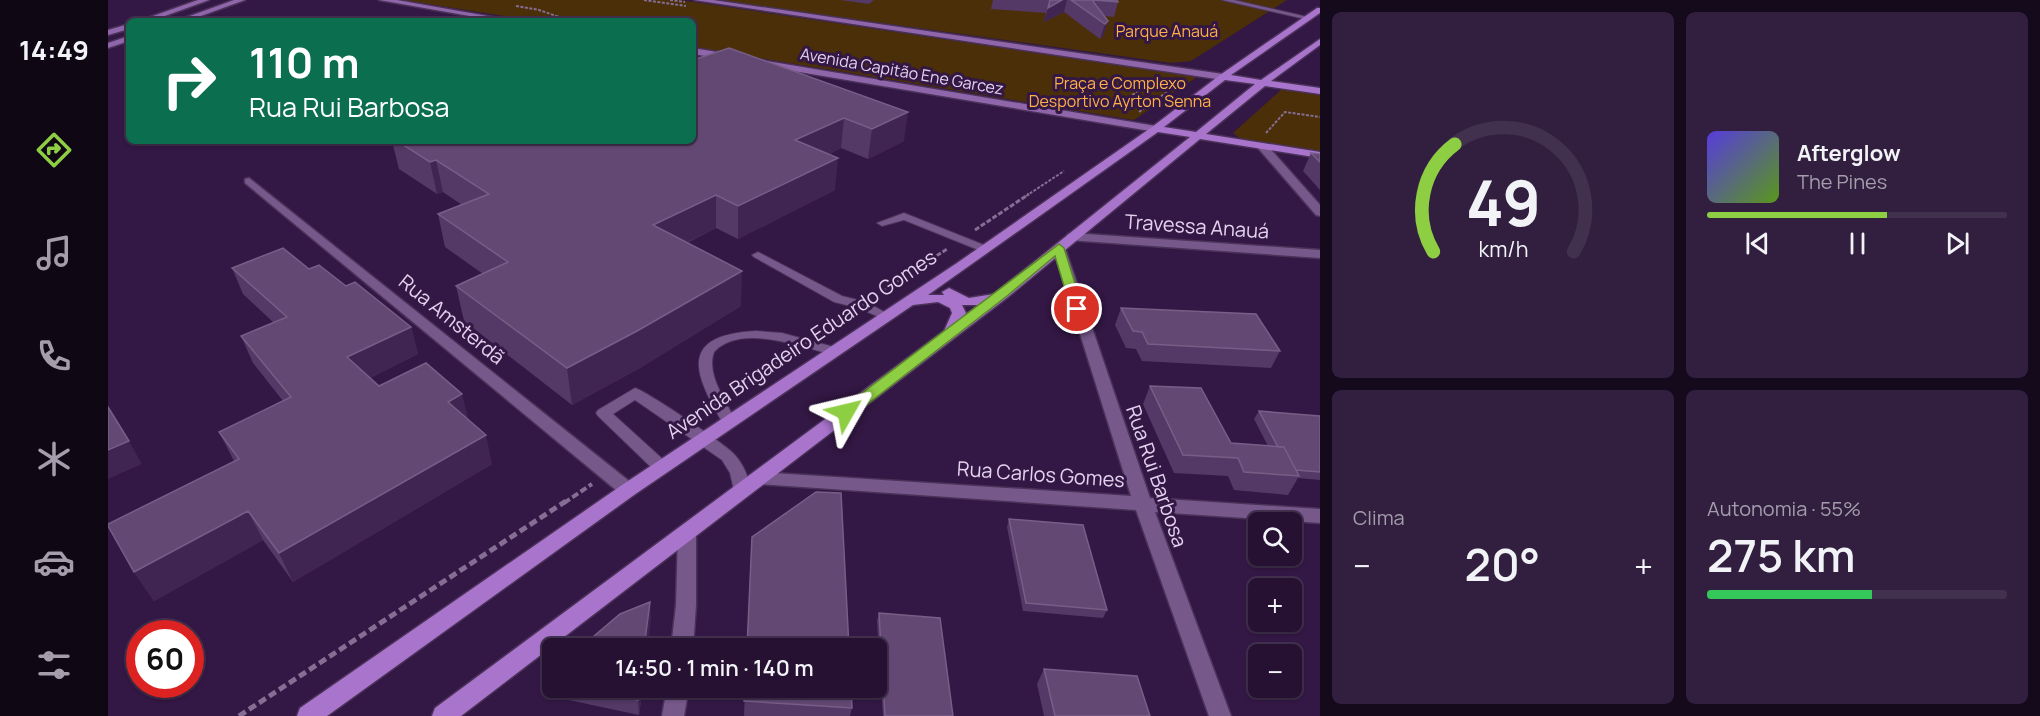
<!DOCTYPE html>
<html lang="pt">
<head>
<meta charset="utf-8">
<style>
  body { margin:0; font-family:Manrope,sans-serif; background:#321f3f; color:#f1f3f6; height:100vh; display:flex; flex-direction:column; font-size:22px; white-space:nowrap }
  * { box-sizing:border-box; margin:0 }
  p { font-size:20px; color:#a49dac }
  .icon { flex:none; width:33px; height:33px; fill:none; stroke:currentColor; stroke-width:2; stroke-linecap:round; stroke-linejoin:round }
  .map { position:relative; flex:1; overflow:hidden }
  .side { display:flex; flex-direction:column; gap:12px; padding:12px; background:#15091c; width:720px }
  .side>* { flex:none }
  .top-card { position:absolute; left:18px; top:18px; width:570px; height:126px; border-radius:9px; box-shadow:0 2px 4px #0004,0 0 0 2px #42314e; background:#0b6e4f; color:#fff; overflow:hidden }
  .tools { position:absolute; left:1140px; top:512px; display:grid; gap:12px }
  .tools a { display:grid; place-items:center; width:54px; height:54px; border-radius:9px; background:#261133; box-shadow:0 2px 4px #0004,0 0 0 2px #42314e; font-size:30px }
  .speed { position:absolute; left:18px; top:620px; display:flex; gap:12px; font-size:30px; font-weight:700; text-align:center }
  .speed>* { display:grid; place-content:center; width:78px; height:78px; border-radius:50%; background:#261133; box-shadow:0 2px 4px #0004,0 0 0 2px #42314e; line-height:1 }
  .speed .limit { border:9px solid #d22; background:#fff; color:#111 }
  .pin { position:absolute; display:grid; place-items:center; width:51px; height:51px; color:#fff; margin:-26px; border:3px solid #fff; border-radius:50%; box-shadow:0 2px 6px #0007 }
  .me { position:absolute; width:66px; margin:-33px; rotate:53deg; stroke-linejoin:round; filter:drop-shadow(0 0 4px #0008) }
  .turn { display:flex; align-items:center; gap:21px; height:126px; padding:0 24px; font-size:27px }
  .turn .icon { width:78px; height:78px; stroke-width:2.5 }
  .turn b { display:block; font-size:42px; line-height:51px }
  .big { font-size:45px; font-weight:600; line-height:1.1 }
  .side .widget { flex:1; display:flex; flex-direction:column; justify-content:center; gap:9px; min-width:0; padding:0 21px; border-radius:9px; background:#321f3f }
  .side .dial { align-items:center; gap:0 }
  .dial svg { height:156px; overflow:visible; fill:none; stroke:#42314e; stroke-width:7; stroke-linecap:round; text-anchor:middle }
  .dial text { fill:#f1f3f6; stroke:none }
  .song { display:flex; align-items:center; gap:18px }
  .cover { width:72px; height:72px; border-radius:9px; background:linear-gradient(135deg,hsl(250 70% 55%),hsl(90 70% 35%)) }
  .played { height:6px; border-radius:3px; background:linear-gradient(90deg,#8ece43 60%,#42314e 60%) }
  .keys { display:flex; justify-content:space-around; direction:ltr }
  .heat { display:flex; justify-content:space-between; align-items:center; font-size:33px; direction:ltr }
  .charge { height:9px; border-radius:4px; background:linear-gradient(90deg,#34c759 55%,#42314e 0) }
  .side .tiles { flex:1; display:grid; gap:12px; grid-template-columns:repeat(2,1fr) }
  .trip { position:absolute; left:434px; top:638px; width:345px; height:60px; border-radius:9px; background:#261133; box-shadow:0 2px 4px #0004,0 0 0 2px #42314e; font-weight:600; line-height:60px; text-align:center }
  main { display:flex; flex:1; min-height:0 }
  .tabs { display:flex; flex-direction:column; width:108px; justify-content:space-around; align-items:center; background:#0f0714; color:#a49dac }
  .tabs .icon { width:42px; height:42px }
  .tabs .on { color:#8ece43 }
  .tabs b { font-size:27px; color:#f1f3f6 }
  .map>svg:first-child { display:block }
  .green { fill:#4b2f08 }
  .lines { fill:none; stroke-linecap:round; stroke-linejoin:round }
  .lane-casing { stroke:#4b3259; stroke-width:2 }
  .street-casing { stroke:#4b3259; stroke-width:3 }
  .secondary-casing { stroke:#4b3259; stroke-width:3 }
  .primary-casing { stroke:#4b3259; stroke-width:3 }
  .path-far3 { stroke:#856e94; stroke-width:2; stroke-dasharray:3 1.5; stroke-linecap:butt }
  .path-far2 { stroke:#856e94; stroke-width:3; stroke-dasharray:5 2; stroke-linecap:butt }
  .path-far1 { stroke:#856e94; stroke-width:4; stroke-dasharray:7 3; stroke-linecap:butt }
  .path { stroke:#856e94; stroke-width:5; stroke-dasharray:8 4; stroke-linecap:butt }
  .lane { fill:#76588b; fill-rule:evenodd }
  .street { fill:#76588b; fill-rule:evenodd }
  .secondary { fill:#9066ab; fill-rule:evenodd }
  .primary { fill:#a974cc; fill-rule:evenodd }
  .wall { fill:#543865 }
  .shaded-wall { fill:#402452 }
  .building { fill:#634874; stroke:#775e87; stroke-width:1.5 }
  .route { fill:#8ece43; stroke:#5c862c; stroke-width:1.5 }
  .labels { text-anchor:middle; dominant-baseline:central; stroke-width:6; stroke-linejoin:round; paint-order:stroke }
  .far-park-label { font-size:16px; fill:#ffb148; stroke:#331744 }
  .far-street-label { font-size:16px; fill:#e3d2ef; stroke:#331744 }
  .street-label { font-size:20px; fill:#e3d2ef; stroke:#331744 }
</style>
</head>
<body>
<main>
<nav class="tabs">
<b>14:49</b>
<svg class="icon on" aria-label="directions" viewBox="0 0 24 24"><path d="M12 3l9 9-9 9-9-9zM9 14v-3h6M13 9l2 2-2 2"/></svg>
<svg class="icon" aria-label="music" viewBox="0 0 24 24"><path d="M9 18V5l10-2v13"/><circle cx="6" cy="18" r="3"/><circle cx="16" cy="16" r="3"/></svg>
<svg class="icon" aria-label="phone" viewBox="0 0 24 24"><path d="M5 4h4l2 5-3 2q2 4 5 5l2-3 5 2v4C11 20 4 13 5 4z"/></svg>
<svg class="icon" aria-label="climate" viewBox="0 0 24 24"><path d="M12 3v18M4 7l16 10M4 17L20 7"/></svg>
<svg class="icon" aria-label="car" viewBox="0 0 24 24"><path d="M5 17H2v-5l4-1 3-4h7l3 4 3 1v5h-3M9 17h6M6 11h13"/><circle cx="7" cy="17" r="2"/><circle cx="17" cy="17" r="2"/></svg>
<svg class="icon" aria-label="filters" viewBox="0 0 24 24"><path d="M4 7h16M4 17h16"/><circle cx="9" cy="7" r="2"/><circle cx="15" cy="17" r="2"/></svg>
</nav>
<div class="map">
<svg width="1212" height="716" viewBox="0 0 1212 716">
  <rect width="100%" height="100%" fill="#331744"/>
  <!-- green -->
  <path class="green" d="M295 0H572L1089 77 1026 120 585 47V21H428Z
    M607 0H1179L1083 61 1063 63Z
    M1174 89 1212 94V152L1133 139 1125 133Z"/>
  <g class="lines">
    <!-- lane casing -->
    <g class="lane-casing">
      <path id="lane" d="M1114 0H1126L1204 18 1201 20Z
        M796 213 881 247 883 249 877 252 873 251 796 220 774 226 769 223Z
        M650 252 734 296 758 302 784 316 778 320 750 308 726 302 646 257 644 255Z
        M648 331 674 333 730 348 732 351 725 355C693 347 633 323 606 352 598 375 618 401 628 421L626 425H616C585 373 570 335 648 331Z
        M527 388C538 391 617 444 625 453 634 462 646 483 639 495L633 497 627 495 622 473 614 460 527 400 505 414 559 463 561 467 559 471H547L490 416 488 413 490 410Z"/>
    </g>
    <!-- street casing -->
    <g class="street-casing">
      <path id="street" d="M1154 143 1158 144 1212 205V216L1208 215 1150 148V144Z
        M141 178 526 485 529 490 526 495 520 497 514 495 137 183V179Z
        M964 233 1212 250V258L960 240 958 237 960 234Z
        M951 244 957 248 1042 498 1212 509V523L1047 512 1123 716H1101L1028 510 651 484 645 483 642 478 645 473 651 472 1023 496 945 248Z
        M579 526 586 528 588 533V605L585 648H563L568 605 570 533 572 528Z
        M559 687H581L576 716H554Z"/>
    </g>
    <!-- secondary casing -->
    <g class="secondary-casing">
      <path id="secondary" d="M90 0H101L43 21H31Z
        M126 0H137L79 21H68Z
        M271 0H289L408 21H390Z
        M586 0H605L1115 74 1119 77 1115 80Z
        M21 24V29L0 35V30Z
        M21 36V41L0 48V43Z
        M585 48 621 54 625 57 621 60 585 54Z
        M653 60 1048 126 1053 129 1048 132 650 65V61Z"/>
    </g>
    <!-- primary casing -->
    <g class="primary-casing">
      <path id="primary" d="M1209 8H1212V13L1123 75 1153 80 1212 39V45L1163 81 1212 88V94L1157 86 1098 134 1212 152V158L1092 139 900 297 353 716H324L327 708 836 331 844 313 842 308 830 302 805 305 526 495 219 716H189L192 708 514 485 849 263 1044 127 1112 75ZM1117 80 1147 84 1088 132 1056 127ZM1050 132 1082 137 886 294 861 298 841 288 834 292 836 295H820ZM854 305H871L856 316 858 313Z"/>
    </g>
    <!-- path-far3 -->
    <path class="path-far3" d="M536 0 578 6
      M562 0 577 2
      M408 6 431 10 463 21
      M416 17 442 21
      M1006 108 1044 81
      M1031 112 1069 85
      M1158 133 1177 112 1212 117
      M918 196 956 171"/>
    <!-- path-far2 -->
    <path class="path-far2" d="M867 230 921 194
      M770 294 839 249
      M715 331 736 317"/>
    <!-- path-far1 -->
    <path class="path-far1" d="M625 390 679 355
      M456 503 484 484"/>
    <!-- path -->
    <path class="path" d="M131 716 458 501"/>
    <!-- lane -->
    <use href="#lane" class="lane"/>
    <!-- street -->
    <use href="#street" class="street"/>
    <!-- secondary -->
    <use href="#secondary" class="secondary"/>
    <!-- primary -->
    <use href="#primary" class="primary"/>
  </g>
  <!-- wall -->
  <path class="wall" d="M732 0H766L761 4Z
    M885 0H1009L1010 2 1006 17 996 16 1000 21 995 36 992 39 956 12 936 22 938 13 883 9Z
    M585 60 796 141 760 159 733 148 721 154 727 190 630 239 608 228 579 243 633 306 532 368 464 405 356 321 348 286 375 274 337 247 330 214 354 205 335 192 329 194 291 169 284 141H585Z
    M1203 153 1212 154V190L1195 171Z
    M124 268 201 269 238 286 303 327 310 354 262 378 271 386 361 420 384 464 185 582 155 540 46 601 26 572 126 461 111 432 175 401 145 363 133 336 166 323 135 294Z
    M1013 308 1172 351 1163 368 1034 361 1028 349 1018 348 1007 325Z
    M1042 386 1123 443 1160 446 1146 419 1151 411 1212 416V480L1190 478 1180 495 1126 490 1120 476 1066 473 1035 404Z
    M901 519 999 610 995 618 915 611 899 527Z
    M771 613 845 716H775L769 621Z
    M936 669 1042 716H936L929 684Z
    M444 671V687H535L531 715 437 695 434 680Z
    M637 687 744 708 742 716H636Z"/>
  <!-- shaded-wall -->
  <path class="shaded-wall" d="M954 0H959L956 12 936 22 940 8Z
    M1000 21 995 36 992 39 997 24Z
    M800 112 796 141 760 159 764 129Z
    M736 118 733 148 685 171 687 140Z
    M730 158 727 190 630 239V206Z
    M328 160 335 192 329 194 322 162Z
    M608 195V228L547 258 545 225Z
    M634 271 633 306 532 368 464 405 459 368Z
    M303 327 310 354 249 385 239 357Z
    M354 394 361 422 340 402Z
    M378 435 384 464 185 582 171 553Z
    M21 441 34 464 0 479V450Z
    M140 511 155 540 46 601 26 572Z
    M542 602 543 618 540 648H536Z
    M531 687H535L531 715 530 700Z"/>
  <!-- building -->
  <path class="building" d="M942 0H954L940 8Z
    M963 0H984L1000 21 997 24Z
    M985 0H1009L1010 2Z
    M621 48 800 112 764 129 736 118 687 140 730 158 630 206 608 195 545 225 634 271 529 331 459 368 348 286 400 262 330 214 381 194 328 160 322 162 289 141H585V60Z
    M1203 153 1212 154V162Z
    M175 248 201 269 211 265 238 286 247 282 303 327 239 357 271 386 318 363 354 394 340 402 378 435 171 553 140 511 26 572 0 526V524L131 459 111 432 183 397 133 336 179 317 124 268Z
    M1013 308 1148 314 1172 351 1040 344 1034 332 1025 331Z
    M1042 386 1093 388 1123 443 1176 447 1191 476 1136 472 1130 458 1075 455Z
    M0 407 21 441 0 450Z
    M1151 411 1212 416V472L1188 470 1176 447H1170Z
    M708 492 733 493 741 648H639L644 537Z
    M901 519 975 525 999 610 918 603Z
    M542 602 536 648H472L512 614Z
    M771 613 832 618 845 716H777Z
    M936 669 1029 676 1042 716H947Z
    M444 671V682L434 680Z
    M468 687H531L530 700Z
    M637 687H743L744 708 636 701Z"/>
  <!-- route -->
  <path class="route" d="M951 244 956 248 975 309 974 312 969 313 963 309 947 256 899 296 744 416H733L731 412 733 409Z"/>
  <g class="labels">
    <!-- far-park labels -->
    <g class="far-park-label">
      <text x="1059" y="31">Parque Anauá</text>
      <text x="1012" y="83">Praça e Complexo<tspan x="1012" dy="18">Desportivo Ayrton Senna</tspan></text>
    </g>
    <!-- far-street labels -->
    <g class="far-street-label">
      <text transform="translate(794 71) rotate(10)">Avenida Capitão Ene Garcez</text>
    </g>
    <!-- street labels -->
    <g class="street-label">
      <text transform="translate(1089 226) rotate(4)">Travessa Anauá</text>
      <text transform="translate(344 319) rotate(39)">Rua Amsterdã</text>
      <text transform="translate(693 344) rotate(-34)">Avenida Brigadeiro Eduardo Gomes</text>
      <text transform="translate(933 474) rotate(4)">Rua Carlos Gomes</text>
      <text transform="translate(1049 476) rotate(71)">Rua Rui Barbosa</text>
    </g>
  </g>
</svg>
<div class="tools">
<a><svg class="icon" aria-label="search" viewBox="0 0 24 24"><circle cx="10" cy="10" r="6"/><path d="M15 15l6 6"/></svg></a>
<a>+</a>
<a>−</a>
</div>
<div class="speed"><div class="limit">60</div></div>
<div class="pin" style="left:969px;top:309px;background:#d93025"><svg class="icon" aria-label="arrive" viewBox="0 0 24 24"><path d="M6 21V4h12l-3 4 3 4H6"/></svg></div>
<svg class="me" style="left:738px;top:412px" viewBox="-20 -20 40 40"><path d="M0-17L14 15 0 8-14 15z" fill="#8ece43" stroke="#fff" stroke-width="4"/></svg>
<div class="trip">14:50 · 1 min · 140 m</div>
<div class="top-card">
<div class="turn"><svg class="icon" aria-label="right" viewBox="0 0 24 24"><path d="M7 20v-9h11M14 6l5 5-5 5"/></svg><div><b>110 m</b>Rua Rui Barbosa</div></div>
</div>
</div>
<section class="side">
<div class="tiles">
<div class="widget dial"><svg viewBox="0 0 100 80">
<path d="M14 69A42 42 0 1 1 86 69"/>
<path d="M14 69A42 42 0 0 1 25 14" stroke="#8ece43"/>
<text x="50" y="56" font-size="32" font-weight="700">49</text>
<text x="50" y="72" font-size="11">km/h</text>
</svg></div>
<div class="widget">
<div class="song"><i class="cover"></i><div><b>Afterglow</b><p>The Pines</p></div></div>
<div class="played"></div>
<div class="keys"><svg class="icon" aria-label="previous" viewBox="0 0 24 24"><path d="M18 5L8 12l10 7zM5 5v14"/></svg><svg class="icon" aria-label="pause" viewBox="0 0 24 24"><path d="M8 5v14M16 5v14"/></svg><svg class="icon" aria-label="next" viewBox="0 0 24 24"><path d="M6 5l10 7-10 7zM19 5v14"/></svg></div>
</div>
<div class="widget"><p>Clima</p>
<div class="heat"><a>−</a><b class="big">20°</b><a>+</a></div>
</div>
<div class="widget"><p>Autonomia · 55%</p><b class="big">275 km</b><div class="charge"></div></div>
</div>
</section>
</main>
</body>
</html>
